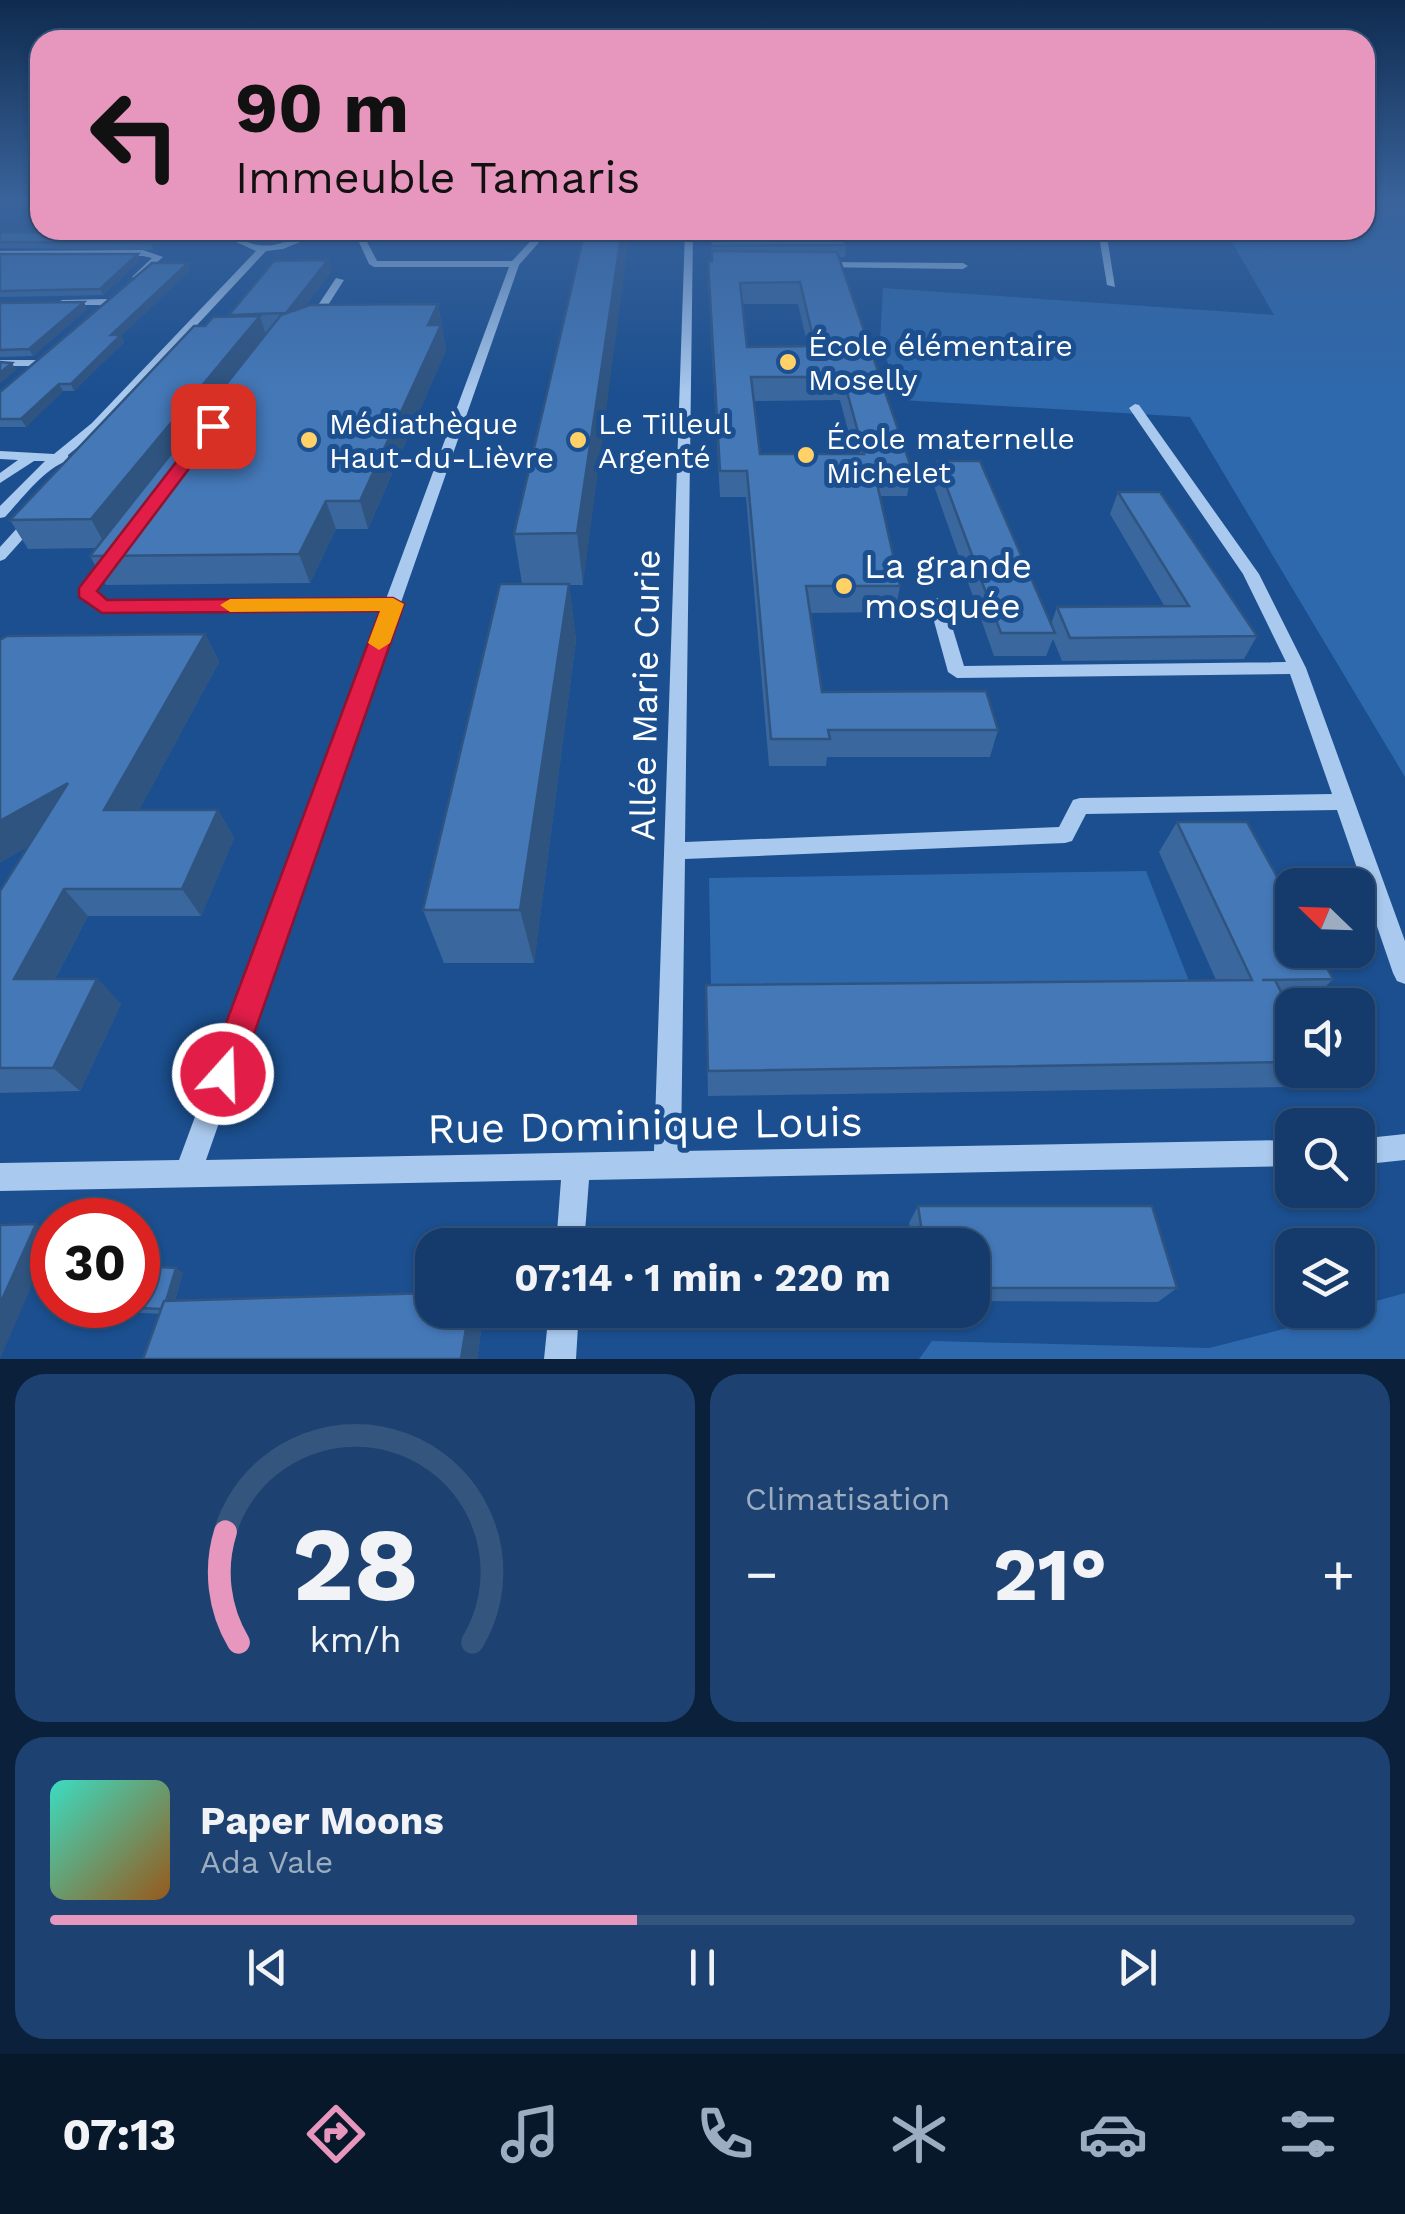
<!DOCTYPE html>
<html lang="fr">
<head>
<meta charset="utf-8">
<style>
  body { margin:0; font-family:"Work Sans",sans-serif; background:#1d4271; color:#f1f3f6; height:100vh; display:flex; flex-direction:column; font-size:38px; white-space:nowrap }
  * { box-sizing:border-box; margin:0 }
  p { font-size:32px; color:#9dadc1 }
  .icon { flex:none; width:55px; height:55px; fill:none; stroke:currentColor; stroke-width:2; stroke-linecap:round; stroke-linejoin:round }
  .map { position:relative; height:1359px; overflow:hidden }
  .details { display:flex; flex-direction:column; gap:15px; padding:15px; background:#0b203b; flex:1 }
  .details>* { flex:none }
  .banner { position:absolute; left:30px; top:30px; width:1345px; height:210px; border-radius:30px; box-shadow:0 2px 8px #0004,0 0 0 2px #33557e; background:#e797bd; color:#111; overflow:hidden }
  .needle { width:65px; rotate:293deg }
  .fabs { position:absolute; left:1275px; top:868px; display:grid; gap:20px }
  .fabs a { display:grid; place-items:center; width:100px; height:100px; border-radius:20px; background:#143b6b; box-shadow:0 2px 8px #0004,0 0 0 2px #33557e; font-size:50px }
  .speed { position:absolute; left:30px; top:1198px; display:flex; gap:20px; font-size:50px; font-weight:700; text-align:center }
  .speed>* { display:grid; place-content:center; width:130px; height:130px; border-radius:50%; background:#143b6b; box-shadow:0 2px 8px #0004,0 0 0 2px #33557e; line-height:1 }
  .speed .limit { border:15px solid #d22; background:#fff; color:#111 }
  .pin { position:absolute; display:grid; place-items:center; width:85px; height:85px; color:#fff; margin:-42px; border-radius:20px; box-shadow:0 5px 15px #0006 }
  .me { position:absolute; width:110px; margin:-55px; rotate:20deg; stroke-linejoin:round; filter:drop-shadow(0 0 8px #0008) }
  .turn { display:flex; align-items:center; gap:35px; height:210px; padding:0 40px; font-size:45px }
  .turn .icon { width:130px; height:130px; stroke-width:2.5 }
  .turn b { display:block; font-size:70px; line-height:85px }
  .big { font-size:75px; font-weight:700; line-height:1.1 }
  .details .widget { flex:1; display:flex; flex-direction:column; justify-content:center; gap:15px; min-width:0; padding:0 35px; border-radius:30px; background:#1d4271 }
  .details .dial { align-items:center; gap:0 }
  .dial svg { height:260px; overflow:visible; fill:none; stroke:#33557e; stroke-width:7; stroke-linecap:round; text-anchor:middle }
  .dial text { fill:#f1f3f6; stroke:none }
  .song { display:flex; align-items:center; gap:30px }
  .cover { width:120px; height:120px; border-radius:15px; background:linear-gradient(135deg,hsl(170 70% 55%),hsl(30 70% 35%)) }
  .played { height:10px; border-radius:5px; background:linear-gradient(90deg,#e797bd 45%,#33557e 45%) }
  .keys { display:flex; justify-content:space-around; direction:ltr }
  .heat { display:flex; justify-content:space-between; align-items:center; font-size:55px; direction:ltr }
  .details .tiles { flex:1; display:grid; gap:15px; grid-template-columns:1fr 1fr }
  .widget:last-child { grid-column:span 2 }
  .trip { position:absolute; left:415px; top:1228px; width:575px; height:100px; border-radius:30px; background:#143b6b; box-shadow:0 2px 8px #0004,0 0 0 2px #33557e; font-weight:700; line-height:100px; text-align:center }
  .dock { display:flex; height:160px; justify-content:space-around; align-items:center; background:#08182b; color:#9dadc1 }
  .dock .icon { width:70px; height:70px }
  .dock .active { color:#e797bd }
  .dock b { font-size:45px; color:#f1f3f6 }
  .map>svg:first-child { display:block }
  .green { fill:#2e69ad }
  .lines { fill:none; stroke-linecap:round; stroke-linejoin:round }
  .minor { fill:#a9c9ee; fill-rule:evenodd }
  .wall { fill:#3a679d; fill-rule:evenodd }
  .shaded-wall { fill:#305480 }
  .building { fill:#4478b7; stroke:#305480; stroke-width:2.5; fill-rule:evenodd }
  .route { fill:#e11d48; stroke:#92132f; stroke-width:2.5 }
  .slow { fill:#f59e0b }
  .poi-dot { fill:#ffd166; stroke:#1b4f8f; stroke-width:4 }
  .labels { text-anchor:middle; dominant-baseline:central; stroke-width:10; stroke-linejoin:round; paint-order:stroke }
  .far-poi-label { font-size:30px; fill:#fff; stroke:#1b4f8f; text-anchor:start }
  .poi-label { font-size:35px; fill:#fff; stroke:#1b4f8f; text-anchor:start }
  .street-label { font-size:35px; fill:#fff; stroke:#1b4f8f }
  .near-street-label { font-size:42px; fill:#fff; stroke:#1b4f8f }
</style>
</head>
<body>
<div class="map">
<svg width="1405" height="1359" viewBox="0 0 1405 1359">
  <rect width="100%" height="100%" fill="#1b4f8f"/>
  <!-- green -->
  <path class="green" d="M1365 202 1405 203V777L1190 417 901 400 880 341 883 288 1274 315 1225 230H1365Z
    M1146 871 1189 981 711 985 709 878Z
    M1405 1293V1359H919L932 1341 1209 1348 1358 1310V1306Z"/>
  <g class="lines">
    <!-- minor -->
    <path class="minor" d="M256 230H267L247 242C265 249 281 245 298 236L294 230H302L306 235 365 238 377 261H512L541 230H550L519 265 206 1160 654 1151 685 230H693L685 842 1059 827 1073 800 1080 798 1332 794 1290 674 957 678 948 672 929 603 937 598 945 603 964 666 1286 662 1243 574 1129 408 1135 404 1139 405 1259 574 1306 668 1405 941V984L1397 981 1393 973 1337 810 1086 814 1072 841 1065 843 685 859 681 1151 1292 1140V1166L589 1180 584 1245H556L561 1180 0 1191V1163L179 1160 383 609 102 611 96 610 78 592 109 551 114 549 122 554 95 591 106 601 386 599 509 267H374L369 264 359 242 305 240 283 249 266 251 100 429 68 455 69 461C48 464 20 501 5 517L0 518V506L45 461H34L0 483V473L18 460 0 459V451L54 454 92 423 256 251 236 242Z
      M1098 230H1106L1115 287 1107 285Z
      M143 250 163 257 137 280 132 277 152 258 143 256 0 257V251Z
      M818 262 963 263 968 266 963 269 815 267V263Z
      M336 278 344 280 316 324H308L307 322Z
      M62 300 106 299 111 302 106 305H58L57 303Z
      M0 360H37L43 363 37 366H0Z
      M34 514 39 515V521L5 559 0 561V547L29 515Z
      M1405 1134V1160L1358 1165V1139Z
      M549 1310H579L576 1359H544Z"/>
  </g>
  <!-- wall -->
  <path class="wall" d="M585 230 583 585H569L576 640 534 963H444L423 910 522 584 514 534Z
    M710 230H881L840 231 846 245 845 257H839L912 470 907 496H880L900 586 895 612 810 613 822 692 998 730 990 757H827L826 766H769L746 497H720L708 282V261H712ZM742 304H798L808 346 747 347ZM840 400 854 454H760L754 401Z
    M0 232 164 233 166 239 153 250 0 248Z
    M0 254 140 260 103 295 0 297Z
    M328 260 331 272 305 306 438 304 446 350 368 529H336L310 583 106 585 90 556 96 548 28 549 10 520 205 326 230 316Z
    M190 270 121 336 124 342 74 391H63L26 427H0V392Z
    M0 303 87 309 33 356 0 357Z
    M937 461 1051 624 1057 607H1165L1110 514 1118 492 1257 636 1244 659 1062 661 1053 639 1046 656H994L933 483Z
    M205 634 219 662 139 810H218L234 838 201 916H88L55 979H97L121 1004 80 1091 0 1093V891Z
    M1177 822 1333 979 1308 1005H1292V1007H1289L1292 1014V1070H1307L1288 1087 708 1096 706 985 1216 980 1159 852Z
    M918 1206 1177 1288 1158 1302 972 1301V1245H913L909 1223Z
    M183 1273 175 1300 432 1310H484L477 1359 160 1314 127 1312 118 1307Z"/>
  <!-- shaded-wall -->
  <path class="shaded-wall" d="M622 230H630L583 585 577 533Z
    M164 233 166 239 153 250 151 243Z
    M138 254 140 260 103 295 100 289Z
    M328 260 331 272 290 326 286 313Z
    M188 263 190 270 121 336 124 342 74 391 71 384 111 335Z
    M84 302 87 309 33 356 29 349Z
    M438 304 446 350 368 529 360 501 428 325Z
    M260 316 268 341 107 548 91 519Z
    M12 363 16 370 0 384V373Z
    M59 384 63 391 26 427 21 419Z
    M326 501 336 529 310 583 299 554Z
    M569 584 576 640 534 963 520 910Z
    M205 634 219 662 124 838 104 810Z
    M68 783 89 811 0 863V821Z
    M218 810 234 838 201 916 182 889Z
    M64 889 88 916 41 1005 14 979Z
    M97 979 121 1004 80 1091 53 1068Z
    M36 1224 52 1234V1239L0 1359V1304Z
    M176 1268 183 1273 171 1314 163 1309Z
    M469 1310H484L477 1359H461Z"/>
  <!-- building -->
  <path class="building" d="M585 230H622L577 533 514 534Z
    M711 230H840L846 245 711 246Z
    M0 232 164 233 151 243 0 242Z
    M712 251 837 252 912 470H874L900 586H806L822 692 986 691 998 730H828L830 739H771L747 471H720L708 261H712ZM800 282 815 346 747 347 740 283ZM751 377H843L864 454H760Z
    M0 254H138L100 289 0 291Z
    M328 260 286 313 229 315 274 261Z
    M152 263H188L111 335H121L71 384H59L21 419H0V392Z
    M84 302 29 349 0 350V303Z
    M438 304 428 325H441L360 501H326L299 554 90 556 281 315 310 305Z
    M260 316 91 519 10 520 194 326H205L213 317Z
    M0 362 12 363 0 373Z
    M937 461H980L1055 633H1001Z
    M1118 492H1160L1257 636 1070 638 1057 607 1189 606Z
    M500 584H569L520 910H423Z
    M205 634 104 810H218L182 889H64L14 979H97L53 1068H0V891L68 783 0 821V640L7 636Z
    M1177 822H1247L1292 904V950H1317L1333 979 1262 980H1275L1292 1014V1062L708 1071 706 985 1252 980Z
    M918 1206H1152L1177 1288H972V1245H924Z
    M36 1224 0 1304V1225Z
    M138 1266 176 1268 166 1301H164L161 1309 118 1307 119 1305H138Z
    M432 1293V1310H469L461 1359H143L164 1301Z"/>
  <!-- sky -->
  <linearGradient id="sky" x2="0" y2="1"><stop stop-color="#0f2b4f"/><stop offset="0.51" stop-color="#39639b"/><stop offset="1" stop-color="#39639b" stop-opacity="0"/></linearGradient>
  <rect width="1405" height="393" fill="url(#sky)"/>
  <!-- route -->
  <path class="route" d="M213 421 221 426 97 591 107 600 393 598 404 604 240 1074 235 1086 223 1091 212 1086 207 1074 380 611 102 613 79 597V588L207 422Z"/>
  <!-- slow -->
  <path class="slow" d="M393 598 404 604 390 643 379 650 368 643 380 611 230 612 220 605 230 599Z"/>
  <!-- markers -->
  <g class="poi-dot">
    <circle cx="788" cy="362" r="10"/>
    <circle cx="309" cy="440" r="10"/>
    <circle cx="578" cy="440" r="10"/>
    <circle cx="806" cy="455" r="10"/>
    <circle cx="844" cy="586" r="10"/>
  </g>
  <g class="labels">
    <!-- far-poi labels -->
    <g class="far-poi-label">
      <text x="808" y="345">École élémentaire<tspan x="808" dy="34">Moselly</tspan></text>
      <text x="329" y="423">Médiathèque<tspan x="329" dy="34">Haut-du-Lièvre</tspan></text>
      <text x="598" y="423">Le Tilleul<tspan x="598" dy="34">Argenté</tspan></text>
      <text x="826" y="438">École maternelle<tspan x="826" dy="34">Michelet</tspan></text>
    </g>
    <!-- poi labels -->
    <g class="poi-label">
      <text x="864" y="566">La grande<tspan x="864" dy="40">mosquée</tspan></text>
    </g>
    <!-- street labels -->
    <g class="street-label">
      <text transform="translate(645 695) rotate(-89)">Allée Marie Curie</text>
    </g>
    <!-- near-street labels -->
    <g class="near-street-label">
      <text transform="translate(645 1125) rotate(-1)">Rue Dominique Louis</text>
    </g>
  </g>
</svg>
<div class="fabs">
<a><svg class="needle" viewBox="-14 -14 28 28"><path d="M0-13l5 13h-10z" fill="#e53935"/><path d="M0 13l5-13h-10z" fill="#9dadc1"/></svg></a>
<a><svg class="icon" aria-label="sound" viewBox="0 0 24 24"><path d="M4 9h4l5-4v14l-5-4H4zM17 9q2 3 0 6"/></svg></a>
<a><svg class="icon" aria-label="search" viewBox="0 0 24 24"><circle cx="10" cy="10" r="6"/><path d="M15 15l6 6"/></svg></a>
<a><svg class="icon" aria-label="layers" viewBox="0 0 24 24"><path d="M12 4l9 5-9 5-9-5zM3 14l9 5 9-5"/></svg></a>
</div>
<div class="speed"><div class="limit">30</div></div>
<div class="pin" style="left:213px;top:426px;background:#d93025"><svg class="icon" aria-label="arrive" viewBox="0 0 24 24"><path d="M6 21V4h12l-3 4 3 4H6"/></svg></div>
<svg class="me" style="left:223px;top:1074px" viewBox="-20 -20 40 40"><circle r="17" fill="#e11d48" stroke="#fff" stroke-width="3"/><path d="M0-11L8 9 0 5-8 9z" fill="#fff"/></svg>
<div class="trip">07:14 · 1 min · 220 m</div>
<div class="banner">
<div class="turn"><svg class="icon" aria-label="left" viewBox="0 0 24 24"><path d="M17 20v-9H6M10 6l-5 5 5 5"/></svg><div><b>90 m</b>Immeuble Tamaris</div></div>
</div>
</div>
<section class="details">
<div class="tiles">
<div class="widget dial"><svg viewBox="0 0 100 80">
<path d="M14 69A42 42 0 1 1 86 69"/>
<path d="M14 69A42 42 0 0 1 10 35" stroke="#e797bd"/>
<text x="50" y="56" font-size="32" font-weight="700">28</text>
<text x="50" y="72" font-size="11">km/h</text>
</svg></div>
<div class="widget"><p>Climatisation</p>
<div class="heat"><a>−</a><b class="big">21°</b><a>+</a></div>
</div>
<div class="widget">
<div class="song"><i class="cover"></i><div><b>Paper Moons</b><p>Ada Vale</p></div></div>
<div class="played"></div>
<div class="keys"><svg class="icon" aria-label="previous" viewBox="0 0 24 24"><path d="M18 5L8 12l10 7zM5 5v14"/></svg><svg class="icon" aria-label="pause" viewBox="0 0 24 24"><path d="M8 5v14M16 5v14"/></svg><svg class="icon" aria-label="next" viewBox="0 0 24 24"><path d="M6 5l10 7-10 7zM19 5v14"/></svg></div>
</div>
</div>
</section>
<nav class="dock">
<b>07:13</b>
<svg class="icon active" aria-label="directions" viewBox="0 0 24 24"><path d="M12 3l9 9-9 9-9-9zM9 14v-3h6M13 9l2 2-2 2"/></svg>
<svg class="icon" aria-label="music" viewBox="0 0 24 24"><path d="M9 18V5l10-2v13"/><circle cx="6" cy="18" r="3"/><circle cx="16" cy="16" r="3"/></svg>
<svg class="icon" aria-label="phone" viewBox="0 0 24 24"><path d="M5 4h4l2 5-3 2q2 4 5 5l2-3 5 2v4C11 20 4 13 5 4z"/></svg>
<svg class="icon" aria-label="climate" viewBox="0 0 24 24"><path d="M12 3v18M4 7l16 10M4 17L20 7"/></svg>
<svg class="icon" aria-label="car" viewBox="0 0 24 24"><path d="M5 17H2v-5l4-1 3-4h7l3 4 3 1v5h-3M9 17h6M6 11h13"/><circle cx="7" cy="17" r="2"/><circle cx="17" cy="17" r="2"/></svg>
<svg class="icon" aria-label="filters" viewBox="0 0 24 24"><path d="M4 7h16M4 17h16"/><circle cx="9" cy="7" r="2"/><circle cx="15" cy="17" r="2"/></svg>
</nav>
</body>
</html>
